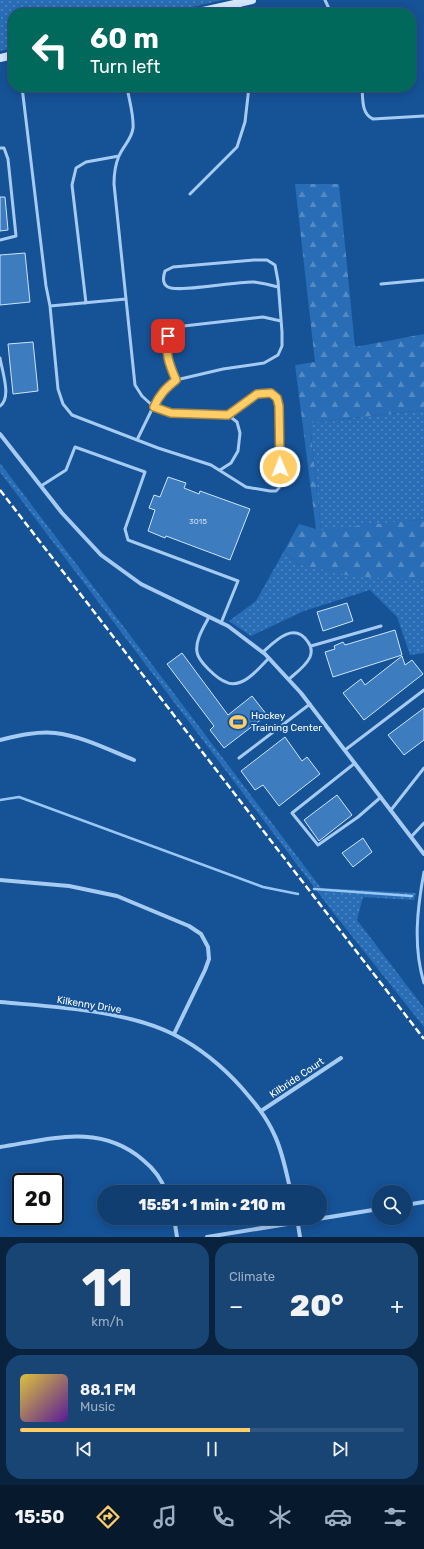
<!DOCTYPE html>
<html lang="en">
<head>
<meta charset="utf-8">
<style>
  body { margin:0; font-family:Rubik,sans-serif; background:#194575; color:#f1f3f6; height:100vh; display:flex; flex-direction:column; font-size:15px; white-space:nowrap }
  * { box-sizing:border-box; margin:0 }
  p { font-size:13px; color:#9caec3 }
  .icon { flex:none; width:22px; height:22px; fill:none; stroke:currentColor; stroke-width:2; stroke-linecap:round; stroke-linejoin:round }
  .map { position:relative; height:1237px; overflow:hidden }
  .side { display:flex; flex-direction:column; gap:6px; padding:6px; background:#09223e; flex:1 }
  .side>* { flex:none }
  .guide { position:absolute; left:8px; top:8px; width:408px; height:84px; border-radius:16px; box-shadow:0 2px 10px #0003,0 0 0 1px #305783; background:#00695c; color:#fff; overflow:hidden }
  .buttons { position:absolute; left:372px; top:1185px; display:grid; gap:8px }
  .buttons a { display:grid; place-items:center; width:40px; height:40px; border-radius:50%; background:#103e70; box-shadow:0 2px 10px #0003,0 0 0 1px #305783; font-size:20px }
  .speed { position:absolute; left:12px; top:1173px; display:flex; gap:8px; font-size:20px; font-weight:700; text-align:center }
  .speed>* { display:grid; place-content:center; width:52px; height:52px; border-radius:50%; background:#103e70; box-shadow:0 2px 10px #0003,0 0 0 1px #305783; line-height:1 }
  .speed .limit { border:2px solid #111; border-radius:6px; background:#fff; color:#111 }
  .pin { position:absolute; display:grid; place-items:center; width:34px; height:34px; color:#fff; margin:-17px; border-radius:8px; box-shadow:0 2px 6px #0006 }
  .me { position:absolute; width:44px; margin:-22px; rotate:359deg; stroke-linejoin:round; filter:drop-shadow(0 0 3px #0008) }
  .turn { display:flex; align-items:center; gap:14px; height:84px; padding:0 16px; font-size:18px }
  .turn .icon { width:52px; height:52px; stroke-width:2.5 }
  .turn b { display:block; font-size:28px; line-height:34px }
  .big { font-size:30px; font-weight:800; line-height:1.1 }
  .side .widget { flex:1; display:flex; flex-direction:column; justify-content:center; gap:6px; min-width:0; padding:0 14px; border-radius:16px; background:#194575 }
  .side .dial { align-items:center; gap:0 }
  .dial b { font-size:52px; line-height:1 }
  .song { display:flex; align-items:center; gap:12px }
  .cover { width:48px; height:48px; border-radius:6px; background:linear-gradient(135deg,hsl(50 70% 55%),hsl(270 70% 35%)) }
  .played { height:4px; border-radius:2px; background:linear-gradient(90deg,#ffcd67 60%,#305783 60%) }
  .keys { display:flex; justify-content:space-around; direction:ltr }
  .heat { display:flex; justify-content:space-between; align-items:center; font-size:22px; direction:ltr }
  .side .tiles { flex:1; display:grid; gap:6px; grid-template-columns:1fr 1fr }
  .widget:last-child { grid-column:span 2 }
  .trip { position:absolute; left:97px; top:1185px; width:230px; height:40px; border-radius:20px; background:#103e70; box-shadow:0 2px 10px #0003,0 0 0 1px #305783; font-weight:800; line-height:40px; text-align:center }
  .dock { display:flex; height:64px; justify-content:space-around; align-items:center; background:#06192d; color:#9caec3 }
  .dock .icon { width:28px; height:28px }
  .dock .selected { color:#ffcd67 }
  .dock b { font-size:18px; color:#f1f3f6 }
  .map>svg:first-child { display:block }
  .grass { fill:url(#grass-dots) }
  .forest { fill:url(#forest-firs) }
  .lines { fill:none; stroke-linecap:round; stroke-linejoin:round }
  .stream { stroke:#98c7f5; stroke-width:2.5 }
  .building { fill:#3d7cbe; stroke:#cde4fc }
  .service { stroke:#a6cbf2; stroke-width:3 }
  .minor { stroke:#a6cbf2; stroke-width:4 }
  .secondary { stroke:#d5e7fc; stroke-width:8 }
  .rail { stroke:#fff; stroke-width:2.5; stroke-dasharray:7 3; stroke-linecap:butt }
  .route-casing { stroke:#a68543; stroke-width:10 }
  .route { stroke:#ffcd67; stroke-width:7 }
  .labels { text-anchor:middle; dominant-baseline:central; stroke-width:4; stroke-linejoin:round; paint-order:stroke }
  .number-label { font-size:8px; fill:#cedeef }
  .poi-label { font-size:10px; fill:#fff; stroke:#155296; text-anchor:start }
  .street-label { font-size:10px; fill:#fff; stroke:#155296 }
</style>
</head>
<body>
<div class="map">
<svg width="424" height="1237" viewBox="0 0 424 1237">
  <defs>
    <pattern id="grass-dots" width="8" height="8" patternUnits="userSpaceOnUse"><rect width="8" height="8" fill="#286db5"/><path d="M2 2h.1M6 6h.1" fill="none" stroke="#538ac4" stroke-width="1.8" stroke-linecap="round"/></pattern>
    <pattern id="forest-firs" width="22" height="20" patternUnits="userSpaceOnUse"><rect width="22" height="20" fill="#286db5"/><path d="M5 1l3.5 6h-7zM16 11l3.5 6h-7z" fill="#538ac4"/></pattern>
  </defs>
  <rect width="100%" height="100%" fill="#155296"/>
  <!-- grass -->
  <path class="grass" d="M0 0H223L166 13H13V48L0 51Z
    M424 410V519L321 531 310 423Z
    M0 463 321 888 416 893 414 900 363 897 357 920 424 1008V1027L332 911 0 472Z
    M284 551 298 564 318 568 421 579 424 578V653L410 655 397 617 370 590 304 611 251 636 229 621 256 601Z"/>
  <!-- forest -->
  <path class="forest" d="M295 184H339L355 347 424 334V410L310 423 321 530 424 519V578L421 579 355 577 298 564 284 551 299 524 316 529 295 365 315 362Z"/>
  <g class="lines">
    <!-- stream -->
    <path class="stream" d="M0 800 19 797 263 887 298 894
      M314 889 412 896"/>
  </g>
  <!-- building -->
  <path class="building" d="M0 197H5L8 230 0 231Z
    M25 253 30 302 0 305V255Z
    M33 342 38 391 13 394 8 344Z
    M168 477 186 483 184 488 199 494 200 491 250 509 230 560 166 536 165 538 148 531 155 510 149 508 154 495 160 497Z
    M347 603 353 621 323 631 317 612Z
    M395 630 402 655 333 677 325 652 335 649 334 646 343 642 345 645Z
    M182 653 228 715 252 696 267 715 224 748 210 730 214 726 167 664Z
    M402 656 405 665 412 660 423 674 364 720 343 693 361 679 365 685Z
    M424 708V740L404 755 388 735Z
    M285 737 302 761 307 757 320 774 279 806 263 785 255 790 241 771Z
    M337 795 352 815 319 841 304 820Z
    M363 838 372 852 353 867 342 853Z"/>
  <g class="lines">
    <!-- service -->
    <path class="service" d="M325 0 331 13
      M239 3 242 13
      M22 87 46 286 50 306 58 389 63 404 72 415 158 448 211 465 246 487 270 491H276L279 488 280 482 279 406 277 398 271 393 257 394 228 415 171 413 154 407 142 396 135 385 114 184C114 174 115 165 119 156 123 146 132 139 133 128 134 115 129 100 127 87
      M362 87C363 98 361 114 373 119L424 116
      M0 148H4L8 159 16 236 0 240
      M190 194 237 147 245 122 249 87
      M381 284 424 280
      M86 303 72 185 76 168 86 162 119 156
      M50 306 126 299
      M0 358C2 371 12 398 0 406
      M176 380C168 360 161 346 175 327L263 317 281 321
      M137 440 157 399 166 388 176 380 223 369 264 363 278 355 282 346V332L278 281 275 265 267 260H254L173 267 165 271C163 277 162 284 168 287 178 293 237 281 254 282 262 283 271 285 278 287
      M220 470 231 463 238 451 240 433 237 422 228 415
      M41 486 66 470 75 447 145 472 125 529 128 540 238 581 221 623
      M209 617C204 627 195 640 197 652 198 661 217 679 226 682 231 685 236 684 241 682 252 678 261 666 269 658
      M311 646 381 626
      M263 652C275 641 294 621 308 642 311 646 312 652 310 657 306 666 296 673 289 679
      M345 750 424 690
      M239 758 310 704
      M355 763 292 813 318 845 358 817 381 797
      M391 810 424 768
      M411 837 424 823
      M424 872C417 909 413 947 424 983"/>
    <!-- minor -->
    <path class="minor" d="M0 434 62 513 101 555 141 584 228 626 265 654 301 693 424 854
      M0 740C17 736 37 731 55 733 82 736 109 750 134 760
      M0 880 69 886 117 896 189 926 201 934 208 947 209 959 205 970 174 1034
      M0 1002C54 1007 126 1010 175 1035 200 1048 222 1066 241 1087 254 1102 266 1116 274 1134 283 1152 286 1173 291 1192
      M261 1111 341 1058
      M0 1147C51 1139 100 1123 143 1160 153 1168 162 1180 166 1192
      M405 1205 424 1202
      M174 1218 177 1237
      M297 1218 300 1237
      M207 1237 379 1209"/>
    <!-- secondary -->
    <path class="secondary" d="M194 13 252 0
      M0 58 13 55"/>
    <!-- rail -->
    <path class="rail" d="M0 490 424 1039"/>
  </g>
  <g class="lines">
    <!-- route casing -->
    <g class="route-casing">
      <path id="route" d="M168 336C165 353 169 364 176 380 166 388 159 395 154 407L171 413 228 415 257 394 271 393 277 398 279 406 280 467"/>
    </g>
    <!-- route -->
    <use href="#route" class="route"/>
  </g>
  <!-- icons -->
  <defs>
    <g id="stadium-bare" transform="scale(1.38)"><path d="M0-5a6.5 5 0 1 0 0 10a6.5 5 0 1 0 0-10ZM-3.5-1.8h7v3.6h-7Z" fill="#ffcd67" stroke="#155296" stroke-width="2.5" paint-order="stroke"/></g>
  </defs>
  <g fill-rule="evenodd">
    <use href="#stadium-bare" x="238" y="722"/>
  </g>
  <g class="labels">
    <!-- number labels -->
    <g class="number-label">
      <text x="198" y="521">3015</text>
    </g>
    <!-- poi labels -->
    <g class="poi-label">
      <text x="251" y="716">Hockey<tspan x="251" dy="12">Training Center</tspan></text>
    </g>
    <!-- street labels -->
    <g class="street-label">
      <text transform="translate(89 1005) rotate(9)">Kilkenny Drive</text>
      <text transform="translate(297 1078) rotate(-34)">Kilbride Court</text>
    </g>
  </g>
</svg>
<div class="buttons">
<a><svg class="icon" aria-label="search" viewBox="0 0 24 24"><circle cx="10" cy="10" r="6"/><path d="M15 15l6 6"/></svg></a>
</div>
<div class="speed"><div class="limit">20</div></div>
<div class="pin" style="left:168px;top:336px;background:#d93025"><svg class="icon" aria-label="arrive" viewBox="0 0 24 24"><path d="M6 21V4h12l-3 4 3 4H6"/></svg></div>
<svg class="me" style="left:280px;top:467px" viewBox="-20 -20 40 40"><circle r="17" fill="#ffcd67" stroke="#fff" stroke-width="3"/><path d="M0-11L8 9 0 5-8 9z" fill="#fff"/></svg>
<div class="trip">15:51 · 1 min · 210 m</div>
<div class="guide">
<div class="turn"><svg class="icon" aria-label="left" viewBox="0 0 24 24"><path d="M17 20v-9H6M10 6l-5 5 5 5"/></svg><div><b>60 m</b>Turn left</div></div>
</div>
</div>
<section class="side">
<div class="tiles">
<div class="widget dial"><b>11</b><p>km/h</p></div>
<div class="widget"><p>Climate</p>
<div class="heat"><a>−</a><b class="big">20°</b><a>+</a></div>
</div>
<div class="widget">
<div class="song"><i class="cover"></i><div><b>88.1 FM</b><p>Music</p></div></div>
<div class="played"></div>
<div class="keys"><svg class="icon" aria-label="previous" viewBox="0 0 24 24"><path d="M18 5L8 12l10 7zM5 5v14"/></svg><svg class="icon" aria-label="pause" viewBox="0 0 24 24"><path d="M8 5v14M16 5v14"/></svg><svg class="icon" aria-label="next" viewBox="0 0 24 24"><path d="M6 5l10 7-10 7zM19 5v14"/></svg></div>
</div>
</div>
</section>
<nav class="dock">
<b>15:50</b>
<svg class="icon selected" aria-label="directions" viewBox="0 0 24 24"><path d="M12 3l9 9-9 9-9-9zM9 14v-3h6M13 9l2 2-2 2"/></svg>
<svg class="icon" aria-label="music" viewBox="0 0 24 24"><path d="M9 18V5l10-2v13"/><circle cx="6" cy="18" r="3"/><circle cx="16" cy="16" r="3"/></svg>
<svg class="icon" aria-label="phone" viewBox="0 0 24 24"><path d="M5 4h4l2 5-3 2q2 4 5 5l2-3 5 2v4C11 20 4 13 5 4z"/></svg>
<svg class="icon" aria-label="climate" viewBox="0 0 24 24"><path d="M12 3v18M4 7l16 10M4 17L20 7"/></svg>
<svg class="icon" aria-label="car" viewBox="0 0 24 24"><path d="M5 17H2v-5l4-1 3-4h7l3 4 3 1v5h-3M9 17h6M6 11h13"/><circle cx="7" cy="17" r="2"/><circle cx="17" cy="17" r="2"/></svg>
<svg class="icon" aria-label="filters" viewBox="0 0 24 24"><path d="M4 7h16M4 17h16"/><circle cx="9" cy="7" r="2"/><circle cx="15" cy="17" r="2"/></svg>
</nav>
</body>
</html>
